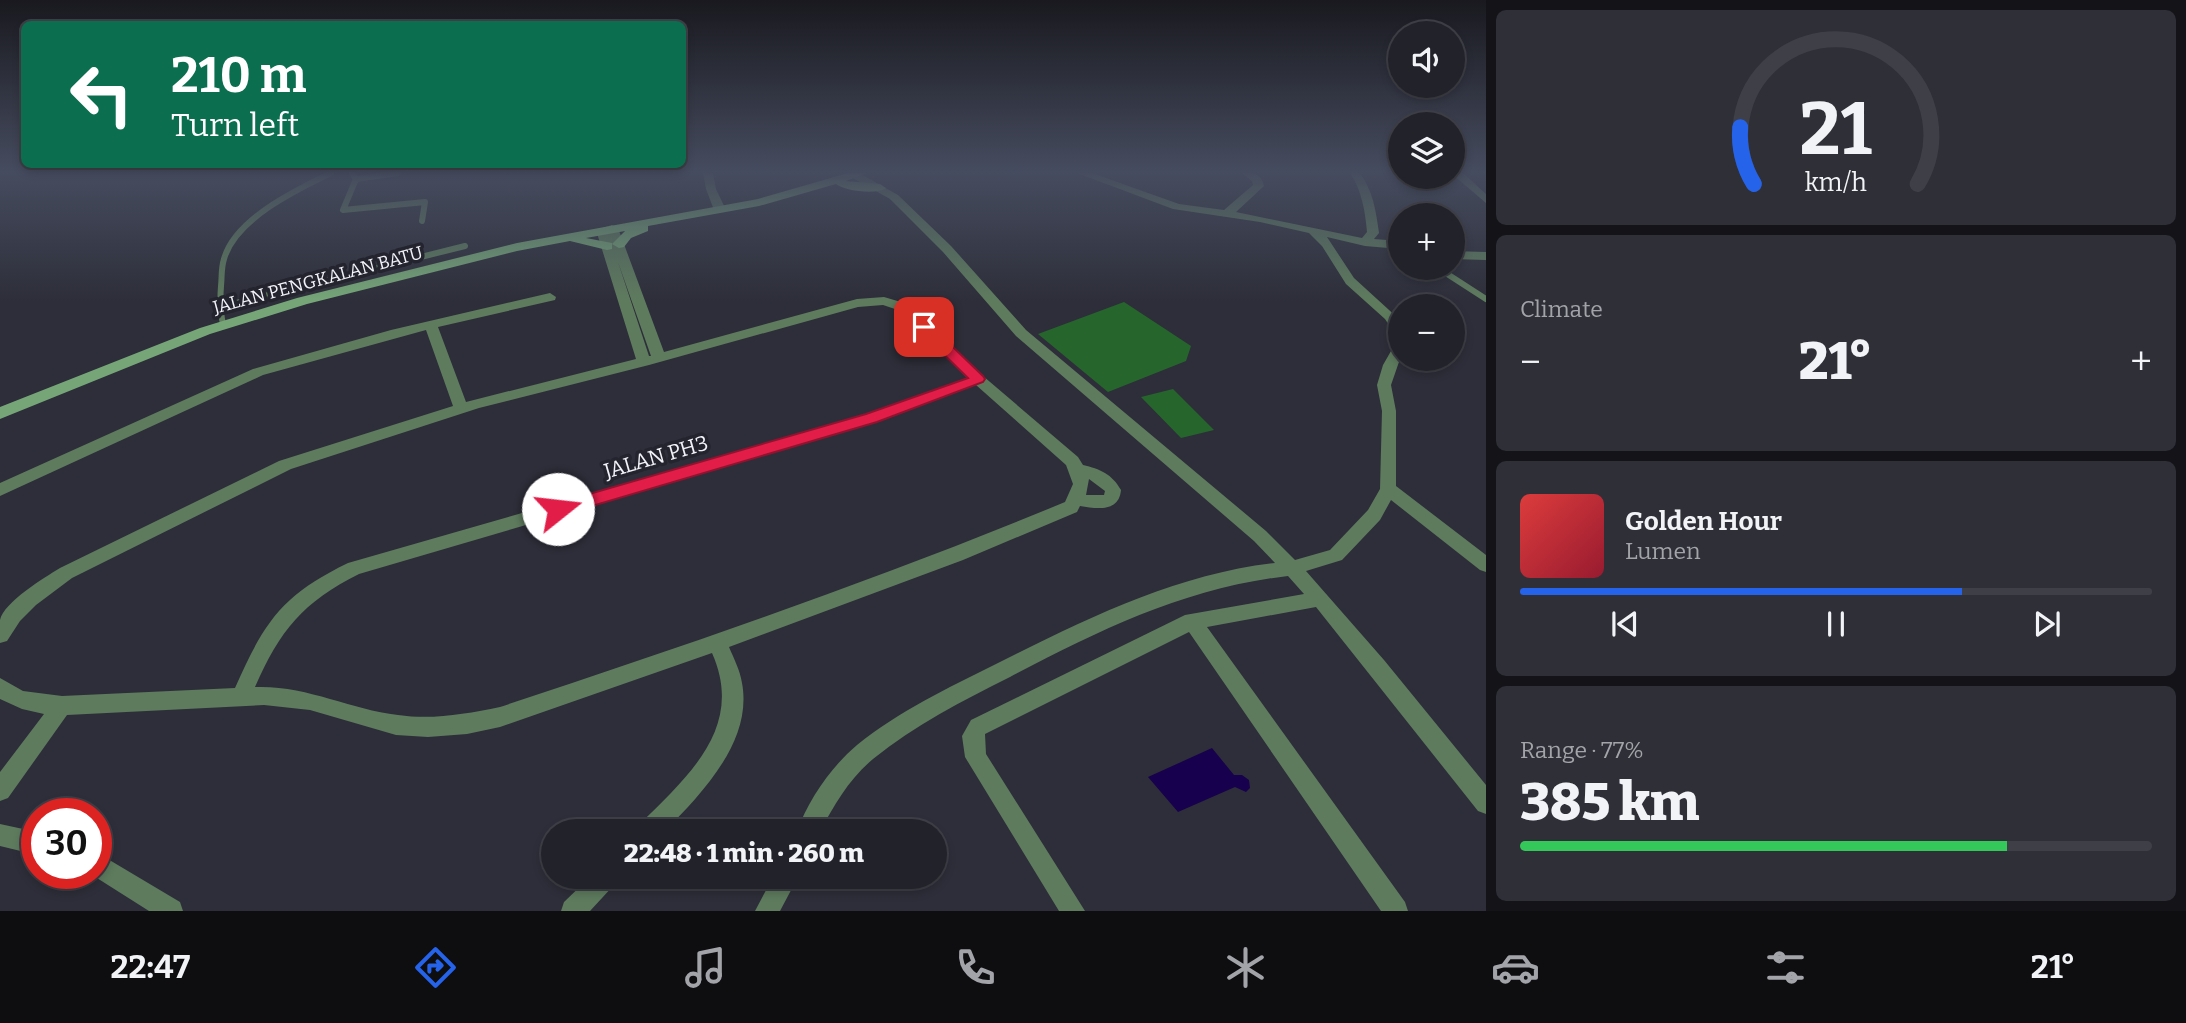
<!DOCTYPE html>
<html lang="en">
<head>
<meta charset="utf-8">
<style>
  body { margin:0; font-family:Bitter,serif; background:#2e2f37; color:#f1f3f6; height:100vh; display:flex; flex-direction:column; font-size:26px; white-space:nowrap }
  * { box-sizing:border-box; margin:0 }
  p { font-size:23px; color:#a2a4a9 }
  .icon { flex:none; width:38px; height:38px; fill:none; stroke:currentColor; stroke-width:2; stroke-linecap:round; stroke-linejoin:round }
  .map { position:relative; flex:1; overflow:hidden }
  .side { display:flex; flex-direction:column; gap:10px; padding:10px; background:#131318; width:700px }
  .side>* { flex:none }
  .banner { position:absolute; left:21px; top:21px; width:665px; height:147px; border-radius:10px; box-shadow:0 4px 10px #0003,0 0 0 2px #3f3f47; background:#0b6e4f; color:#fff; overflow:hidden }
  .fabs { position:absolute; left:1388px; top:21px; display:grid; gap:14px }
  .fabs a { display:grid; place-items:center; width:77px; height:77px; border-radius:50%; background:#22222b; box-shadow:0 4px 10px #0003,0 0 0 2px #3f3f47; font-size:35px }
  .speed { position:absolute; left:21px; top:798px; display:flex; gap:14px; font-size:35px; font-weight:700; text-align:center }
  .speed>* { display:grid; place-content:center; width:91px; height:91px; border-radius:50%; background:#22222b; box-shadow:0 4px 10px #0003,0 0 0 2px #3f3f47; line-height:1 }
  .speed .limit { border:10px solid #d22; background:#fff; color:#111 }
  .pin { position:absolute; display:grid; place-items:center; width:60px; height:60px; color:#fff; margin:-30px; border-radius:14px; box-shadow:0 4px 10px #0006 }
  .me { position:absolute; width:77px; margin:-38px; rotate:74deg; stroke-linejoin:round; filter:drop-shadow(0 0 5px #0008) }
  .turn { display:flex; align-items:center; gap:24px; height:147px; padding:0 35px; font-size:32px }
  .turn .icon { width:91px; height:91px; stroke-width:2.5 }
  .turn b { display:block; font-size:49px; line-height:60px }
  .big { font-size:52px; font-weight:800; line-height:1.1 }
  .side .tile { flex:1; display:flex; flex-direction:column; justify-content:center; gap:10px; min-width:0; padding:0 24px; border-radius:10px; background:#2e2f37 }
  .side .dial { align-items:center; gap:0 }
  .dial svg { height:182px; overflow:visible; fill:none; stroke:#3f3f47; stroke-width:7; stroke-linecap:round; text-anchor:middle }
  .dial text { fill:#f1f3f6; stroke:none }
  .song { display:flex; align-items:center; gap:21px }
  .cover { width:84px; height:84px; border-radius:10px; background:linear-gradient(135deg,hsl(0 70% 55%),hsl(350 70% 35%)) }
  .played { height:7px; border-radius:4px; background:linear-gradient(90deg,#2563eb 70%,#3f3f47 70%) }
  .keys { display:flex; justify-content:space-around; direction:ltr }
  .heat { display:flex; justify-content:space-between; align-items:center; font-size:38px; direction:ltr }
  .charge { height:10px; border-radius:5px; background:linear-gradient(90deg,#34c759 77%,#3f3f47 0) }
  .trip { position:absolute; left:541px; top:819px; width:406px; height:70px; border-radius:35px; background:#22222b; box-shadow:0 4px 10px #0003,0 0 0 2px #3f3f47; font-weight:800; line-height:70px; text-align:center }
  .dock { display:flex; height:112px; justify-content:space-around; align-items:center; background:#0e0e11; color:#a2a4a9 }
  .dock .icon { width:49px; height:49px }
  .dock .selected { color:#2563eb }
  .dock b { font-size:32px; color:#f1f3f6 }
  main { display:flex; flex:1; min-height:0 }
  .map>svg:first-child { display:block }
  .green { fill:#26662c }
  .water { fill:#17004d }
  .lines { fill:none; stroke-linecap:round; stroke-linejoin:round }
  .lane { stroke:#5e7b5e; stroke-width:6 }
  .street { fill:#5e7b5e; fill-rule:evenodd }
  .secondary { fill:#76a678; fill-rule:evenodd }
  .route { fill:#e11d48; stroke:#92132f; stroke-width:2 }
  .labels { text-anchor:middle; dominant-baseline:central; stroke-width:7; stroke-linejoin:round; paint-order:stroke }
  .far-street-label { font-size:18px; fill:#f2f2f9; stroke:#24242f }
  .street-label { font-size:21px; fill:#f2f2f9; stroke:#24242f }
</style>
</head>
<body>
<main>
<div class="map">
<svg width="1486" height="911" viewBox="0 0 1486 911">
  <rect width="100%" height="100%" fill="#2d2e39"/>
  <!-- green -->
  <path class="green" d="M1124 302 1191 346 1186 361 1108 392 1038 334Z
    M1173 389 1214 430 1181 438 1141 397Z"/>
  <!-- water -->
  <path class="water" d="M1212 748 1234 775H1242L1249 780 1250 788 1246 792 1235 787 1178 812 1148 777Z"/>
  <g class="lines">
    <!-- lane -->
    <path class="lane" d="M352 173 356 179 343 210 425 202 422 221
      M356 179 398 173
      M1438 268 1486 299
      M220 307 465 246
      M223 324C220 311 220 299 221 286 222 277 221 268 224 259 235 219 296 190 331 173"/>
    <!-- street -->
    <path class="street" d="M703 173H713L716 189 726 210 724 212 714 210 706 189Z
      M851 173H859L898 195 951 246 1026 330 1266 531 1295 560 1330 550 1368 510 1380 489 1382 411 1377 385 1383 365 1395 344 1400 343V359L1391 385 1396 411V486L1486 555V572L1480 570 1391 500 1380 520 1342 560 1306 571 1384 660 1486 785V814L1478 811 1316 607 1207 627 1405 902 1408 911H1381L1189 632 985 734 986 754 1085 911H1059L965 757 962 736 971 720 1185 615 1304 594 1288 576C1185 588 1100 630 1010 677 962 701 915 725 873 759 849 779 835 804 820 831H797C809 799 831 767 857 745 899 711 948 688 996 664 1084 620 1176 574 1275 563L1254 541 1016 336 943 252 890 199 851 177Z
      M1077 173H1092L1179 204 1224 210 1253 185 1252 181 1242 173C1254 173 1261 173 1264 186L1236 212 1362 238 1367 232C1365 211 1362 191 1350 173H1360C1373 191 1376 211 1379 233L1374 239 1400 241V249L1365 246 1327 237 1354 278 1400 320V335L1395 334 1385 319 1346 284 1322 246 1309 233 1260 222 1173 209Z
      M1463 173 1486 194V203L1452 174Z
      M612 225 618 228 664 352 857 299 884 297 911 305 963 359 1078 457 1083 465C1100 469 1112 474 1121 490 1119 512 1098 509 1080 506L1077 512 963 560 729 647C734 659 740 670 742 683 753 741 702 793 665 831H638L641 823C689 775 745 727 712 653L500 727 467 734 428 737 396 735 310 710 264 705 67 715 8 798 0 801V772L44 714 22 709 0 699V678L23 691 62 696 235 688C264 622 282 595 348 563L867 414 967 378 901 311 883 305 858 307 649 365 479 408 291 469 72 578 36 605 20 621 7 641 0 643C0 636 0 627 0 620 4 602 44 578 60 568L279 461 453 406 426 330 263 375 0 496V483L253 369 391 330 550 293 556 297 555 300 438 327 466 402 636 359 596 230ZM618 262 651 356H649ZM976 385 1066 465 1073 484 1065 502C880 579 690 644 500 707 466 714 432 720 398 715 349 709 306 685 255 687 280 630 303 602 359 574L877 422ZM1089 479 1105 491 1104 495H1086Z
      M1452 251 1486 252V260L1452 259Z
      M0 824 37 832V855L0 846Z
      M96 852 180 902 183 911H149L89 873H96Z
      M590 877H618L614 885 590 911H561L564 902Z
      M773 877H798L780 911H755Z"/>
    <!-- secondary -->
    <path class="secondary" d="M848 173H867L846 181 880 184 886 188C877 195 844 191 836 184L759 206 648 226V231L631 238 624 247 619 248 612 244 625 231 586 238 612 243V249L607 250 570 241 517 251 307 304 210 334 0 419V407L200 328 297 298 517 243 758 199Z"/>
  </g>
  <!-- sky -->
  <linearGradient id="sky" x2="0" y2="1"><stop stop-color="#19191f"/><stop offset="0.57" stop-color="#464c5f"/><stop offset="1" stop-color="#464c5f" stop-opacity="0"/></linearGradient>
  <rect width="1486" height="301" fill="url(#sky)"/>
  <!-- route -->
  <path class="route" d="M924 323 929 324 983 376 985 379 983 382 877 422 558 516 552 514 550 509 552 504 558 503 866 414 968 378 919 330V324Z"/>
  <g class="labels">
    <!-- far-street labels -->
    <g class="far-street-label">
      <text transform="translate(318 280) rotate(-15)">JALAN PENGKALAN BATU</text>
    </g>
    <!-- street labels -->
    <g class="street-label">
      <text transform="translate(656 457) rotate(-16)">JALAN PH3</text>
    </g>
  </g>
</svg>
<div class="fabs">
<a><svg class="icon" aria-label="sound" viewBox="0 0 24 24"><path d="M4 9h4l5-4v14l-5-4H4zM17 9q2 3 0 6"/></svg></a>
<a><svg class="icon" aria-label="layers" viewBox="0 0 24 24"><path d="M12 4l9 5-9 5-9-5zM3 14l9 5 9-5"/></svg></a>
<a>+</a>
<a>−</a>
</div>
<div class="speed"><div class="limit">30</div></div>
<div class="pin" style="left:924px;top:327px;background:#d93025"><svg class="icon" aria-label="arrive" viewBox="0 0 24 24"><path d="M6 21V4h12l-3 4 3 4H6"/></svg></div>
<svg class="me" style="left:558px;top:509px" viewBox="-20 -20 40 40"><circle r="19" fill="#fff"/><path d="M0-13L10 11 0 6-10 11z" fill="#e11d48"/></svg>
<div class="trip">22:48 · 1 min · 260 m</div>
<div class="banner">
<div class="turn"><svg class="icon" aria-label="left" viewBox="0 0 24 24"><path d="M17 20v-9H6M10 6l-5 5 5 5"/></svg><div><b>210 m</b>Turn left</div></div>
</div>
</div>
<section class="side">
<div class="tile dial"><svg viewBox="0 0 100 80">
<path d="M14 69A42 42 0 1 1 86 69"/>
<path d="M14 69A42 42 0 0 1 8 44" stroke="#2563eb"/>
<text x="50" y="56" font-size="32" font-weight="700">21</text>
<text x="50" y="72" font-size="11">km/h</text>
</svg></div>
<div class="tile"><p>Climate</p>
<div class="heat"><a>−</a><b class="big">21°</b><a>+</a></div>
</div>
<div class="tile">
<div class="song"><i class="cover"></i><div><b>Golden Hour</b><p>Lumen</p></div></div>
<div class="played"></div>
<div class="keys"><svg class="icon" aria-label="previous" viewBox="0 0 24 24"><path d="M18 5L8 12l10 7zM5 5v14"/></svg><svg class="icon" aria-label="pause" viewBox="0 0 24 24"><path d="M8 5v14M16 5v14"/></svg><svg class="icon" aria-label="next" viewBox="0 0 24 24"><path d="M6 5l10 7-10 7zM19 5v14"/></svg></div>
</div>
<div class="tile"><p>Range · 77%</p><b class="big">385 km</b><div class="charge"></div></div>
</section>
</main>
<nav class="dock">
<b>22:47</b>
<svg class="icon selected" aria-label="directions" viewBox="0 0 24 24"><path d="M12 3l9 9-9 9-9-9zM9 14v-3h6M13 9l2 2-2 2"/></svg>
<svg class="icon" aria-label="music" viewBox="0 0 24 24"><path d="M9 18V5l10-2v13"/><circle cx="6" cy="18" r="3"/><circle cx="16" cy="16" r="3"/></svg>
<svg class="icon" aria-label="phone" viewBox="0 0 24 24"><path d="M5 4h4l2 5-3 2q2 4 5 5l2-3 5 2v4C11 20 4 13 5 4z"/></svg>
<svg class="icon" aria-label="climate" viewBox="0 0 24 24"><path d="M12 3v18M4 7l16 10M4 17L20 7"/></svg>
<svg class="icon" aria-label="car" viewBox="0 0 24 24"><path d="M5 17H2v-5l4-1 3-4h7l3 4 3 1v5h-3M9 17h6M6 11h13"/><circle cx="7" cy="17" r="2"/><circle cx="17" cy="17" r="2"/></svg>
<svg class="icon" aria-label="filters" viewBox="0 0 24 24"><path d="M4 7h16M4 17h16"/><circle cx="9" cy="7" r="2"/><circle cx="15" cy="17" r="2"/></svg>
<b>21°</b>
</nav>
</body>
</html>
